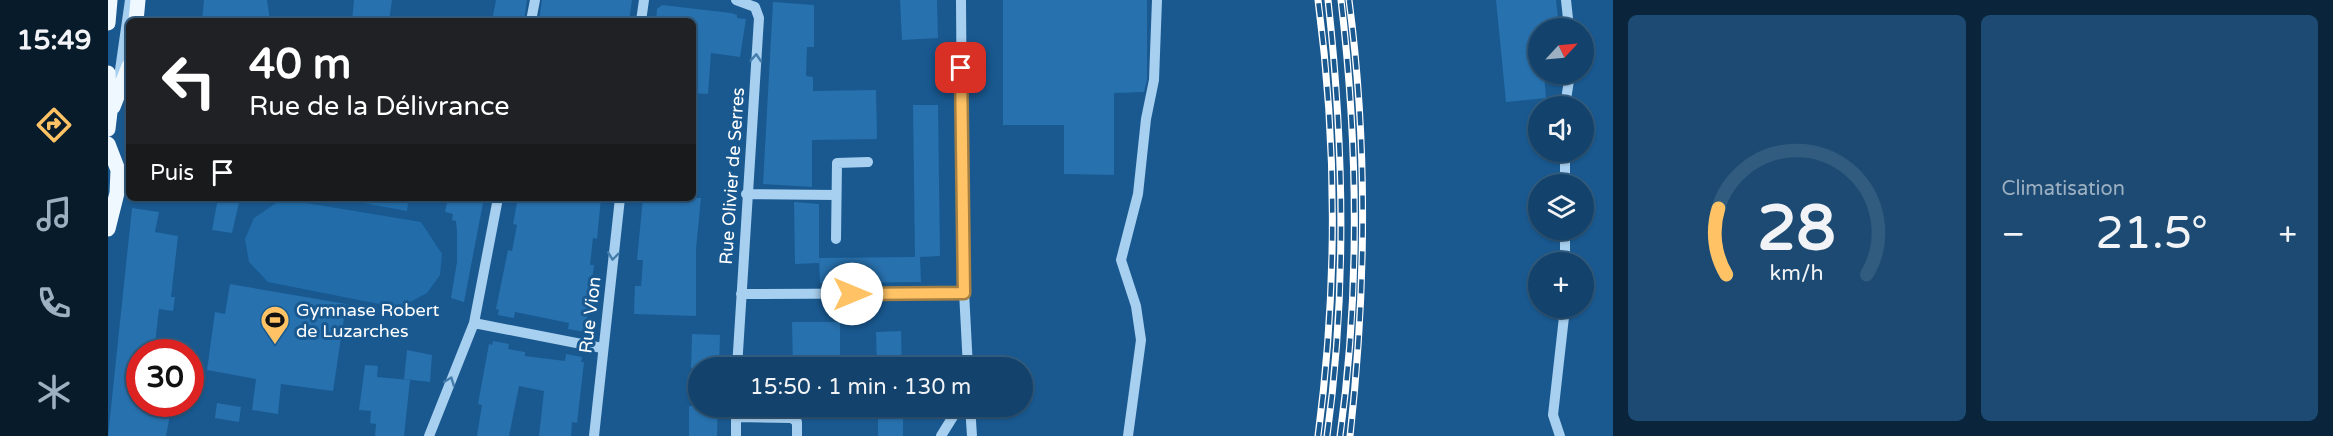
<!DOCTYPE html>
<html lang="fr">
<head>
<meta charset="utf-8">
<style>
  body { margin:0; font-family:"Varela Round",sans-serif; background:#1c4a72; color:#f1f3f6; height:100vh; display:flex; flex-direction:column; font-size:22px; white-space:nowrap }
  * { box-sizing:border-box; margin:0 }
  p { font-size:20px; color:#9db0c2 }
  .icon { flex:none; width:33px; height:33px; fill:none; stroke:currentColor; stroke-width:2; stroke-linecap:round; stroke-linejoin:round }
  .map { position:relative; flex:1; overflow:hidden }
  .drawer { display:flex; flex-direction:column; gap:15px; padding:15px; background:#0a253b; width:720px }
  .drawer>* { flex:none }
  .top-card { position:absolute; left:18px; top:18px; width:570px; height:183px; border-radius:9px; box-shadow:0 2px 4px #0004,0 0 0 2px #325c7f; background:#202124; color:#fff; overflow:hidden }
  .needle { width:39px; rotate:64deg }
  .controls { position:absolute; left:1420px; top:18px; display:grid; gap:12px }
  .controls a { display:grid; place-items:center; width:66px; height:66px; border-radius:50%; background:#13436c; box-shadow:0 2px 4px #0004,0 0 0 2px #325c7f; font-size:30px }
  .speed { position:absolute; left:18px; top:339px; display:flex; gap:12px; font-size:30px; font-weight:700; text-align:center }
  .speed>* { display:grid; place-content:center; width:78px; height:78px; border-radius:50%; background:#13436c; box-shadow:0 2px 4px #0004,0 0 0 2px #325c7f; line-height:1 }
  .speed .limit { border:9px solid #d22; background:#fff; color:#111 }
  .pin { position:absolute; display:grid; place-items:center; width:51px; height:51px; color:#fff; margin:-26px; border-radius:12px; box-shadow:0 3px 9px #0006 }
  .me { position:absolute; width:66px; margin:-33px; rotate:90deg; stroke-linejoin:round; filter:drop-shadow(0 0 4px #0008) }
  .turn { display:flex; align-items:center; gap:21px; height:126px; padding:0 24px; font-size:27px }
  .turn .icon { width:78px; height:78px; stroke-width:2.5 }
  .turn b { display:block; font-size:42px; line-height:51px }
  .then { display:flex; align-items:center; height:57px; padding:0 24px; background:#0003; gap:12px; font-size:22px }
  .big { font-size:45px; font-weight:600; line-height:1.1 }
  .drawer .widget { flex:1; display:flex; flex-direction:column; justify-content:center; gap:9px; min-width:0; padding:0 21px; border-radius:9px; background:#1c4a72 }
  .drawer .dial { align-items:center; gap:0 }
  .dial svg { height:156px; overflow:visible; fill:none; stroke:#325c7f; stroke-width:7; stroke-linecap:round; text-anchor:middle }
  .dial text { fill:#f1f3f6; stroke:none }
  .heat { display:flex; justify-content:space-between; align-items:center; font-size:33px; direction:ltr }
  .drawer .tiles { flex:1; display:grid; gap:15px; grid-template-columns:repeat(2,1fr) }
  .trip { position:absolute; left:580px; top:357px; width:345px; height:60px; border-radius:30px; background:#13436c; box-shadow:0 2px 4px #0004,0 0 0 2px #325c7f; font-weight:600; line-height:60px; text-align:center }
  main { display:flex; flex:1; min-height:0 }
  .dock { display:flex; flex-direction:column; width:108px; justify-content:space-around; align-items:center; background:#081b2b; color:#9db0c2 }
  .dock .icon { width:42px; height:42px }
  .dock .active { color:#ffc365 }
  .dock b { font-size:27px; color:#f1f3f6 }
  .map>svg:first-child { display:block }
  .green { fill:#216ca9 }
  .building { fill:#2771ae }
  .lines { fill:none; stroke-linecap:round; stroke-linejoin:round }
  .minor { stroke:#a7cfef; stroke-width:10 }
  .major { stroke:#eff7ff; stroke-width:15 }
  .rail-casing { stroke:#fff; stroke-width:7 }
  .rail { stroke:#195990; stroke-width:4.5; stroke-dasharray:14; stroke-linecap:butt }
  .oneway { stroke:#447cac }
  .route-casing { stroke:#a67f42; stroke-width:15 }
  .route { stroke:#ffc365; stroke-width:10 }
  .labels { text-anchor:middle; dominant-baseline:central; stroke-width:6; stroke-linejoin:round; paint-order:stroke }
  .street-label { font-size:18px; fill:#fff; stroke:#195990 }
  .poi-label { font-size:18px; fill:#fff; stroke:#195990; text-anchor:start }
</style>
</head>
<body>
<main>
<nav class="dock">
<b>15:49</b>
<svg class="icon active" aria-label="directions" viewBox="0 0 24 24"><path d="M12 3l9 9-9 9-9-9zM9 14v-3h6M13 9l2 2-2 2"/></svg>
<svg class="icon" aria-label="music" viewBox="0 0 24 24"><path d="M9 18V5l10-2v13"/><circle cx="6" cy="18" r="3"/><circle cx="16" cy="16" r="3"/></svg>
<svg class="icon" aria-label="phone" viewBox="0 0 24 24"><path d="M5 4h4l2 5-3 2q2 4 5 5l2-3 5 2v4C11 20 4 13 5 4z"/></svg>
<svg class="icon" aria-label="climate" viewBox="0 0 24 24"><path d="M12 3v18M4 7l16 10M4 17L20 7"/></svg>
</nav>
<div class="map">
<svg width="1505" height="436" viewBox="0 0 1505 436">
  <rect width="100%" height="100%" fill="#195990"/>
  <!-- green -->
  <path class="green" d="M227 198H301L299 211Z
    M174 199 313 222 334 254 332 275 319 293 291 308 160 282 141 262 137 239 146 218Z"/>
  <!-- building -->
  <path class="building" d="M96 0H159L162 21H94Z
    M246 0H284L281 21H244Z
    M388 0H419L416 21H384Z
    M434 0H524L521 21H431Z
    M792 0H829L830 38 794 40Z
    M895 0H1039V79L1036 92 1006 93V175L956 174V125H895Z
    M1388 0H1448L1451 28H1431V74H1436L1438 98 1398 102Z
    M665 2 706 5V47H699L698 76 705 77V91L768 90 769 139 704 140V187L655 184Z
    M554 5 623 13 629 15V18L638 19 632 57 603 53 600 94 585 93V21H548L549 9Z
    M805 105H830L832 256 812 257 813 282 712 283 711 258 807 257Z
    M110 198H132L124 233 104 230Z
    M340 198H376L356 302 343 298 349 262V232L348 221 344 220 345 214 337 212Z
    M410 198H493L489 239 485 238 482 265H486L477 332 460 329 461 323 407 312 406 318 390 315 391 310 388 309 400 250 404 251 409 225 405 224Z
    M535 198H593L588 249V316L526 314 527 286H533L535 260H529Z
    M686 202 711 204V263L687 264Z
    M24 208 51 212 47 232 70 236 63 297H67L65 311 51 309 46 352H32L30 404H64L58 436H0Z
    M122 284 238 304 225 391 173 384 170 414 144 410 148 379 99 370 107 312 117 314Z
    M684 322H732V368H685Z
    M793 331 794 368H769L768 332Z
    M584 334 612 335 611 368H583Z
    M385 341 401 344 400 349 417 352V356L457 361 458 354 474 357 473 362H476L469 423 464 422 463 436H431L436 391 411 386 401 436H369L374 405 370 404 381 344 384 345Z
    M299 350 324 355 322 382 296 379Z
    M257 365 270 366 269 377 302 380 296 436H267L268 424 262 423 263 411 251 410Z
    M109 403 133 407 131 422 107 418Z
    M581 406H610L609 436H581Z
    M770 406H795V436H770Z"/>
  <g class="lines">
    <!-- minor -->
    <path class="minor" d="M628 0 647 7 651 18 629 368
      M853 0 855 272 860 368
      M1458 0 1461 28
      M423 21 427 0
      M533 21 536 0
      M11 77 22 0
      M1457 106 1462 74
      M1457 184V152
      M638 194 728 195
      M728 239 729 163 760 162
      M1457 262V230
      M633 294 856 293
      M366 323 494 348
      M862 406 864 436
      M628 417 684 418 689 422V436
      M321 436 366 323 390 198
      M486 436 512 198
      M628 436V406
      M833 436 846 415 862 408
      M1020 436 1033 340 1028 306 1013 260 1030 194 1038 119 1046 80 1049 0
      M1452 436 1445 415 1457 308"/>
    <!-- major -->
    <path class="major" d="M28 21 30 0
      M0 23 2 0
      M0 73 2 112 0 129
      M5 107 21 66
      M0 144 10 170 9 193 0 229"/>
    <!-- rail casing -->
    <g class="rail-casing">
      <path id="rail" d="M1241 0C1260 145 1258 291 1242 436
        M1210 436C1229 292 1229 144 1210 0
        M1219 436C1239 291 1236 145 1220 0
        M1232 436C1252 291 1250 145 1233 0"/>
    </g>
    <!-- rail -->
    <use href="#rail" class="rail"/>
  </g>
  <!-- one-way arrows -->
  <defs><path id="oneway-chevron" d="M-2-3.5L2.5 0L-2 3.5" fill="none" stroke-width="1.6" stroke-linecap="round" stroke-linejoin="round" transform="scale(1.5)"/></defs>
  <g class="oneway">
    <use href="#oneway-chevron" transform="translate(648 58) rotate(-86)"/>
    <use href="#oneway-chevron" transform="translate(505 256) rotate(97)"/>
    <use href="#oneway-chevron" transform="translate(342 381) rotate(-69)"/>
  </g>
  <g class="lines">
    <!-- route casing -->
    <g class="route-casing">
      <path id="route" d="M744 294 856 293 853 68"/>
    </g>
    <!-- route -->
    <use href="#route" class="route"/>
  </g>
  <!-- icons -->
  <defs>
    <g id="stadium-pin" transform="scale(1.5)"><path d="M0 17L-7.5 6A9.5 9.5 0 1 1 7.5 6Z" fill="#ffc365" stroke="#195990"/><path d="M0-5a6.5 5 0 1 0 0 10a6.5 5 0 1 0 0-10ZM-3.5-1.8h7v3.6h-7Z" fill="#111"/></g>
  </defs>
  <g fill-rule="evenodd">
    <use href="#stadium-pin" x="167" y="320"/>
  </g>
  <g class="labels">
    <!-- street labels -->
    <g class="street-label">
      <text transform="translate(624 176) rotate(-86)">Rue Olivier de Serres</text>
      <text transform="translate(482 315) rotate(-83)">Rue Vion</text>
    </g>
    <!-- poi labels -->
    <g class="poi-label">
      <text x="188" y="310">Gymnase Robert<tspan x="188" dy="21">de Luzarches</tspan></text>
    </g>
  </g>
</svg>
<div class="controls">
<a><svg class="needle" viewBox="-14 -14 28 28"><path d="M0-13l5 13h-10z" fill="#e53935"/><path d="M0 13l5-13h-10z" fill="#9db0c2"/></svg></a>
<a><svg class="icon" aria-label="sound" viewBox="0 0 24 24"><path d="M4 9h4l5-4v14l-5-4H4zM17 9q2 3 0 6"/></svg></a>
<a><svg class="icon" aria-label="layers" viewBox="0 0 24 24"><path d="M12 4l9 5-9 5-9-5zM3 14l9 5 9-5"/></svg></a>
<a>+</a>
</div>
<div class="speed"><div class="limit">30</div></div>
<div class="pin" style="left:853px;top:68px;background:#d93025"><svg class="icon" aria-label="arrive" viewBox="0 0 24 24"><path d="M6 21V4h12l-3 4 3 4H6"/></svg></div>
<svg class="me" style="left:744px;top:294px" viewBox="-20 -20 40 40"><circle r="19" fill="#fff"/><path d="M0-13L10 11 0 6-10 11z" fill="#ffc365"/></svg>
<div class="trip">15:50 · 1 min · 130 m</div>
<div class="top-card">
<div class="turn"><svg class="icon" aria-label="left" viewBox="0 0 24 24"><path d="M17 20v-9H6M10 6l-5 5 5 5"/></svg><div><b>40 m</b>Rue de la Délivrance</div></div>
<div class="then">Puis<svg class="icon" aria-label="arrive" viewBox="0 0 24 24"><path d="M6 21V4h12l-3 4 3 4H6"/></svg></div>
</div>
</div>
<section class="drawer">
<div class="tiles">
<div class="widget dial"><svg viewBox="0 0 100 80">
<path d="M14 69A42 42 0 1 1 86 69"/>
<path d="M14 69A42 42 0 0 1 10 35" stroke="#ffc365"/>
<text x="50" y="56" font-size="32" font-weight="700">28</text>
<text x="50" y="72" font-size="11">km/h</text>
</svg></div>
<div class="widget"><p>Climatisation</p>
<div class="heat"><a>−</a><b class="big">21.5°</b><a>+</a></div>
</div>
</div>
</section>
</main>
</body>
</html>
